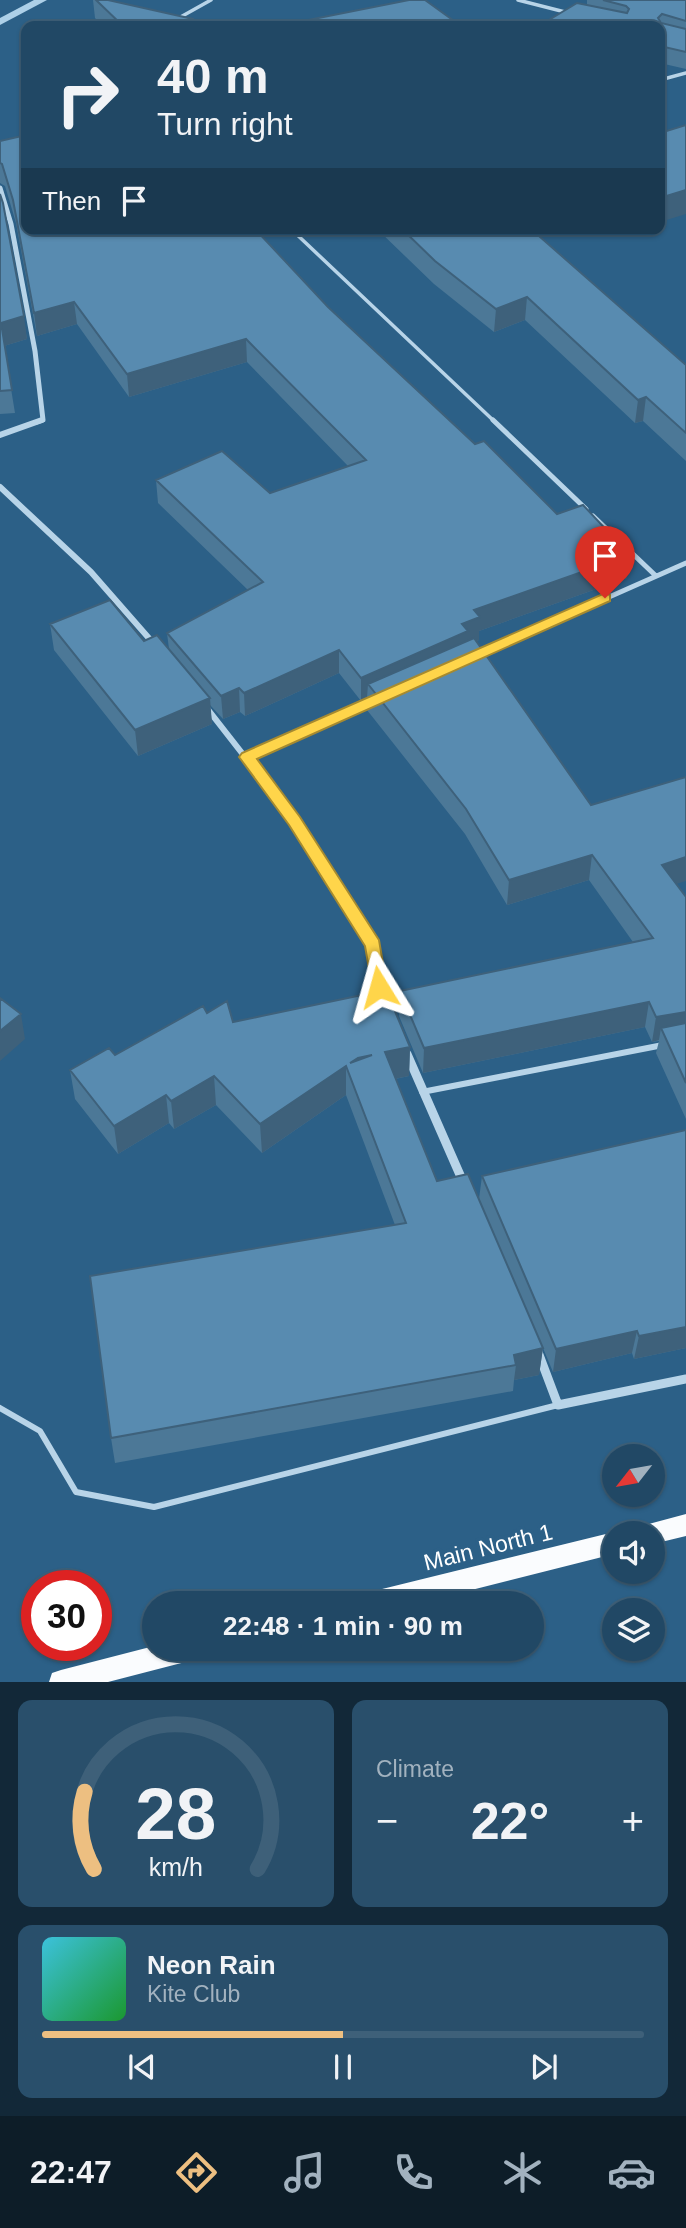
<!DOCTYPE html>
<html lang="en">
<head>
<meta charset="utf-8">
<style>
  body { margin:0; font-family:Helvetica,sans-serif; background:#294f6b; color:#f1f3f6; height:100vh; display:flex; flex-direction:column; font-size:26px; white-space:nowrap }
  * { box-sizing:border-box; margin:0 }
  p { font-size:23px; color:#a2b2bf }
  .icon { flex:none; width:38px; height:38px; fill:none; stroke:currentColor; stroke-width:2; stroke-linecap:round; stroke-linejoin:round }
  .map { position:relative; height:1682px; overflow:hidden }
  .details { display:flex; flex-direction:column; gap:18px; padding:18px; background:#122838; flex:1 }
  .details>* { flex:none }
  .top-card { position:absolute; left:21px; top:21px; width:644px; height:214px; border-radius:14px; box-shadow:0 2px 5px #0004,0 0 0 2px #3e6079; background:#214865; color:#f1f3f6; overflow:hidden }
  .needle { width:46px; rotate:239deg }
  .controls { position:absolute; left:602px; top:1444px; display:grid; gap:14px }
  .controls a { display:grid; place-items:center; width:63px; height:63px; border-radius:50%; background:#214865; box-shadow:0 2px 5px #0004,0 0 0 2px #3e6079; font-size:35px }
  .speed { position:absolute; left:21px; top:1570px; display:flex; gap:14px; font-size:35px; font-weight:700; text-align:center }
  .speed>* { display:grid; place-content:center; width:91px; height:91px; border-radius:50%; background:#214865; box-shadow:0 2px 5px #0004,0 0 0 2px #3e6079; line-height:1 }
  .speed .limit { border:10px solid #d22; background:#fff; color:#111 }
  .pin { position:absolute; display:grid; place-items:center; width:60px; height:60px; color:#fff; margin:-72px -30px; border-radius:50% 50% 50% 0; rotate:-45deg; box-shadow:0 0 7px #0007 }
  .pin .icon { rotate:45deg }
  .me { position:absolute; width:77px; margin:-38px; rotate:352deg; stroke-linejoin:round; filter:drop-shadow(0 0 5px #0008) }
  .turn { display:flex; align-items:center; gap:24px; height:147px; padding:0 21px; font-size:32px }
  .turn .icon { width:91px; height:91px; stroke-width:2.5 }
  .turn b { display:block; font-size:49px; line-height:60px }
  .then { display:flex; align-items:center; height:66px; padding:0 21px; background:#0003; gap:14px; font-size:26px }
  .big { font-size:52px; font-weight:800; line-height:1.1 }
  .details .widget { flex:1; display:flex; flex-direction:column; justify-content:center; gap:10px; min-width:0; padding:0 24px; border-radius:14px; background:#294f6b }
  .details .dial { align-items:center; gap:0 }
  .dial svg { height:182px; overflow:visible; fill:none; stroke:#3e6079; stroke-width:7; stroke-linecap:round; text-anchor:middle }
  .dial text { fill:#f1f3f6; stroke:none }
  .song { display:flex; align-items:center; gap:21px }
  .cover { width:84px; height:84px; border-radius:10px; background:linear-gradient(135deg,hsl(190 70% 55%),hsl(130 70% 35%)) }
  .played { height:7px; border-radius:4px; background:linear-gradient(90deg,#edbf81 50%,#3e6079 50%) }
  .keys { display:flex; justify-content:space-around; direction:ltr }
  .heat { display:flex; justify-content:space-between; align-items:center; font-size:38px; direction:ltr }
  .details .tiles { flex:1; display:grid; gap:18px; grid-template-columns:1fr 1fr }
  .widget:last-child { grid-column:span 2 }
  .trip { position:absolute; left:142px; top:1591px; width:402px; height:70px; border-radius:35px; background:#214865; box-shadow:0 2px 5px #0004,0 0 0 2px #3e6079; font-weight:800; line-height:70px; text-align:center }
  .dock { display:flex; height:112px; justify-content:space-around; align-items:center; background:#0d1d28; color:#a2b2bf }
  .dock .icon { width:49px; height:49px }
  .dock .selected { color:#edbf81 }
  .dock b { font-size:32px; color:#f1f3f6 }
  .map>svg:first-child { display:block }
  .lines { fill:none; stroke-linecap:round; stroke-linejoin:round }
  .stream { fill:#add0e8; fill-rule:evenodd }
  .service-far2 { stroke:#b8d4e8; stroke-width:3.5 }
  .service-far1 { stroke:#b8d4e8; stroke-width:5 }
  .service { stroke:#b8d4e8; stroke-width:6 }
  .minor-far2 { stroke:#b8d4e8; stroke-width:5 }
  .minor-far1 { stroke:#b8d4e8; stroke-width:6 }
  .minor { stroke:#b8d4e8; stroke-width:9 }
  .primary { fill:#fafcfe; fill-rule:evenodd }
  .wall { fill:#4c7897 }
  .shaded-wall { fill:#3e617b }
  .building { fill:#588bb0; stroke:#3e617b; stroke-width:2; fill-rule:evenodd }
  .route { fill:#ffd54a; stroke:#a68a30; stroke-width:2 }
  .labels { text-anchor:middle; dominant-baseline:central; stroke-width:7; stroke-linejoin:round; paint-order:stroke }
  .near-street-label { font-size:23px; fill:#fff; stroke:#2c6087 }
</style>
</head>
<body>
<div class="map">
<svg width="686" height="1682" viewBox="0 0 686 1682">
  <rect width="100%" height="100%" fill="#2c6087"/>
  <g class="lines">
    <!-- stream -->
    <path class="stream" d="M34 0H47L0 25V18Z"/>
    <!-- service-far2 -->
    <path class="service-far2" d="M518 0 569 13
      M177 19 211 0
      M660 80 686 73
      M291 229 495 422"/>
    <!-- service-far1 -->
    <path class="service-far1" d="M493 420 586 509
      M593 516 656 576
      M480 654 686 563
      M247 757 372 702"/>
    <!-- service -->
    <path class="service" d="M422 1092 663 1045
      M0 1408 40 1431 76 1492 154 1507 558 1405"/>
    <!-- minor-far2 -->
    <path class="minor-far2" d="M0 188 11 224 35 351 43 420 37 422"/>
    <!-- minor-far1 -->
    <path class="minor-far1" d="M0 435 42 420
      M0 487 91 572 154 644
      M206 707 295 821 373 945 377 970"/>
    <!-- minor -->
    <path class="minor" d="M376 968 383 997
      M407 1054 464 1184
      M538 1352 558 1405 686 1379"/>
    <!-- primary -->
    <path class="primary" d="M686 1514V1536L653 1544V1533H642L645 1525Z
      M614 1532 617 1533H614V1554L420 1603H362L366 1595 374 1591Z
      M154 1646V1648H205L201 1656 193 1660 108 1682H49L52 1673 61 1670Z"/>
  </g>
  <!-- wall -->
  <path class="wall" d="M93 0H108L201 26H103L95 18Z
    M587 0H686V69L660 63V26L587 5Z
    M0 141 328 307 475 444 557 514 627 578 479 631V640L476 641 591 805 676 884 686 897V1119L656 1053 659 1041 652 1042 645 1027 423 1073 399 1016 400 991 633 942 589 880 507 905 465 834 367 710V698L361 701 339 673 245 716 240 712 223 719 210 705 212 724 138 756 54 650 50 624 144 641 169 649 167 633 248 590 158 503 156 480 270 493 348 466 247 362 129 397 77 324 37 336 16 223 5 186 0 183Z
    M0 194 27 339 4 346 15 413 0 414Z
    M377 229H531L686 365V461L643 421 635 423 525 320 494 332 434 284Z
    M207 1013 233 1022 410 1047 409 1076 395 1079 437 1181 540 1343 479 1199 482 1176 686 1130V1348L634 1359 632 1353 553 1372 543 1348 539 1375 514 1380 513 1391 115 1463 111 1438 395 1225 346 1095 262 1153 216 1105 174 1129 169 1123 118 1154 75 1099 70 1070 115 1055Z"/>
  <!-- shaded-wall -->
  <path class="shaded-wall" d="M686 190V214L660 222V198Z
    M527 297 525 320 494 332 496 309Z
    M74 302 77 324 37 336 34 313Z
    M24 316 27 339 4 346 1 323Z
    M246 339 247 362 129 397 127 374Z
    M646 397 643 421 635 423 638 400Z
    M630 555 627 578 479 631V640L368 684 367 698 361 701V678L462 624 474 610Z
    M339 650V673L245 716 244 693Z
    M239 688 240 712 223 719 221 696Z
    M210 698 212 724 138 756 135 730Z
    M592 855 589 880 507 905 509 880Z
    M686 857V881L657 890 662 865Z
    M649 1002 645 1027 423 1073 424 1048Z
    M686 1012V1033L661 1028 659 1040 652 1042 656 1017Z
    M21 1014 25 1039 0 1061V1031Z
    M410 1047 409 1076 384 1081 385 1052Z
    M346 1066V1095L262 1153 260 1124Z
    M214 1076 216 1105 174 1129 171 1101Z
    M166 1095 169 1123 118 1154 114 1126Z
    M686 1327V1348L634 1359 639 1336Z
    M637 1331 632 1353 553 1372 556 1349Z
    M543 1348 539 1375 514 1380 516 1365 514 1355Z"/>
  <!-- building -->
  <path class="building" d="M96 0H108L193 19 201 26H123Z
    M409 0H425L461 26H278Z
    M603 0H686V21L662 14 658 18 661 23 686 29V52L660 46V26H539L577 3 627 13 629 9 626 6Z
    M686 125V190L660 198V133Z
    M26 135V229H255L328 307 475 444 484 441 557 514 583 505 630 555 474 610 480 617 462 624 468 631 361 678 339 650 244 693 239 688 221 696 167 633 263 582 156 480 222 451 270 493 366 460 246 339 127 374 74 302 34 313 13 200 2 164 0 163V141Z
    M0 194 3 203 24 316 1 323 12 390 0 391Z
    M402 229H531L686 365V433L646 397 638 400 527 297 496 309 435 261Z
    M110 600 144 641 157 635 210 698 135 730 50 624Z
    M474 638 591 805 686 777V857L662 865 686 897V1012L656 1017 649 1002 424 1048 400 991 653 938 592 855 509 880 466 809 368 684Z
    M386 990 410 1047 385 1052 437 1181 468 1174 543 1348 514 1355 516 1365 111 1438 90 1276 406 1223 346 1066 260 1124 214 1076 171 1101 166 1095 114 1126 70 1070 109 1048 115 1055 203 1006 207 1013 227 1001 233 1022ZM372 1055 350 1063 358 1058Z
    M0 998 21 1014 0 1031Z
    M686 1023V1083L661 1028Z
    M686 1130V1327L639 1336 637 1331 556 1349 482 1176Z"/>
  <!-- route -->
  <path class="route" d="M605 593 610 595V601L257 759 300 817 379 940 387 987 385 991H373L365 946 289 825 242 761 239 757 242 753Z"/>
  <g class="labels">
    <!-- near-street labels -->
    <g class="near-street-label">
      <text transform="translate(488 1547) rotate(-14)">Main North 1</text>
    </g>
  </g>
</svg>
<div class="controls">
<a><svg class="needle" viewBox="-14 -14 28 28"><path d="M0-13l5 13h-10z" fill="#e53935"/><path d="M0 13l5-13h-10z" fill="#a2b2bf"/></svg></a>
<a><svg class="icon" aria-label="sound" viewBox="0 0 24 24"><path d="M4 9h4l5-4v14l-5-4H4zM17 9q2 3 0 6"/></svg></a>
<a><svg class="icon" aria-label="layers" viewBox="0 0 24 24"><path d="M12 4l9 5-9 5-9-5zM3 14l9 5 9-5"/></svg></a>
</div>
<div class="speed"><div class="limit">30</div></div>
<div class="pin" style="left:605px;top:598px;background:#d93025"><svg class="icon" aria-label="arrive" viewBox="0 0 24 24"><path d="M6 21V4h12l-3 4 3 4H6"/></svg></div>
<svg class="me" style="left:379px;top:987px" viewBox="-20 -20 40 40"><path d="M0-17L14 15 0 8-14 15z" fill="#ffd54a" stroke="#fff" stroke-width="4"/></svg>
<div class="trip">22:48 · 1 min · 90 m</div>
<div class="top-card">
<div class="turn"><svg class="icon" aria-label="right" viewBox="0 0 24 24"><path d="M7 20v-9h11M14 6l5 5-5 5"/></svg><div><b>40 m</b>Turn right</div></div>
<div class="then">Then<svg class="icon" aria-label="arrive" viewBox="0 0 24 24"><path d="M6 21V4h12l-3 4 3 4H6"/></svg></div>
</div>
</div>
<section class="details">
<div class="tiles">
<div class="widget dial"><svg viewBox="0 0 100 80">
<path d="M14 69A42 42 0 1 1 86 69"/>
<path d="M14 69A42 42 0 0 1 10 35" stroke="#edbf81"/>
<text x="50" y="56" font-size="32" font-weight="700">28</text>
<text x="50" y="72" font-size="11">km/h</text>
</svg></div>
<div class="widget"><p>Climate</p>
<div class="heat"><a>−</a><b class="big">22°</b><a>+</a></div>
</div>
<div class="widget">
<div class="song"><i class="cover"></i><div><b>Neon Rain</b><p>Kite Club</p></div></div>
<div class="played"></div>
<div class="keys"><svg class="icon" aria-label="previous" viewBox="0 0 24 24"><path d="M18 5L8 12l10 7zM5 5v14"/></svg><svg class="icon" aria-label="pause" viewBox="0 0 24 24"><path d="M8 5v14M16 5v14"/></svg><svg class="icon" aria-label="next" viewBox="0 0 24 24"><path d="M6 5l10 7-10 7zM19 5v14"/></svg></div>
</div>
</div>
</section>
<nav class="dock">
<b>22:47</b>
<svg class="icon selected" aria-label="directions" viewBox="0 0 24 24"><path d="M12 3l9 9-9 9-9-9zM9 14v-3h6M13 9l2 2-2 2"/></svg>
<svg class="icon" aria-label="music" viewBox="0 0 24 24"><path d="M9 18V5l10-2v13"/><circle cx="6" cy="18" r="3"/><circle cx="16" cy="16" r="3"/></svg>
<svg class="icon" aria-label="phone" viewBox="0 0 24 24"><path d="M5 4h4l2 5-3 2q2 4 5 5l2-3 5 2v4C11 20 4 13 5 4z"/></svg>
<svg class="icon" aria-label="climate" viewBox="0 0 24 24"><path d="M12 3v18M4 7l16 10M4 17L20 7"/></svg>
<svg class="icon" aria-label="car" viewBox="0 0 24 24"><path d="M5 17H2v-5l4-1 3-4h7l3 4 3 1v5h-3M9 17h6M6 11h13"/><circle cx="7" cy="17" r="2"/><circle cx="17" cy="17" r="2"/></svg>
</nav>
</body>
</html>
